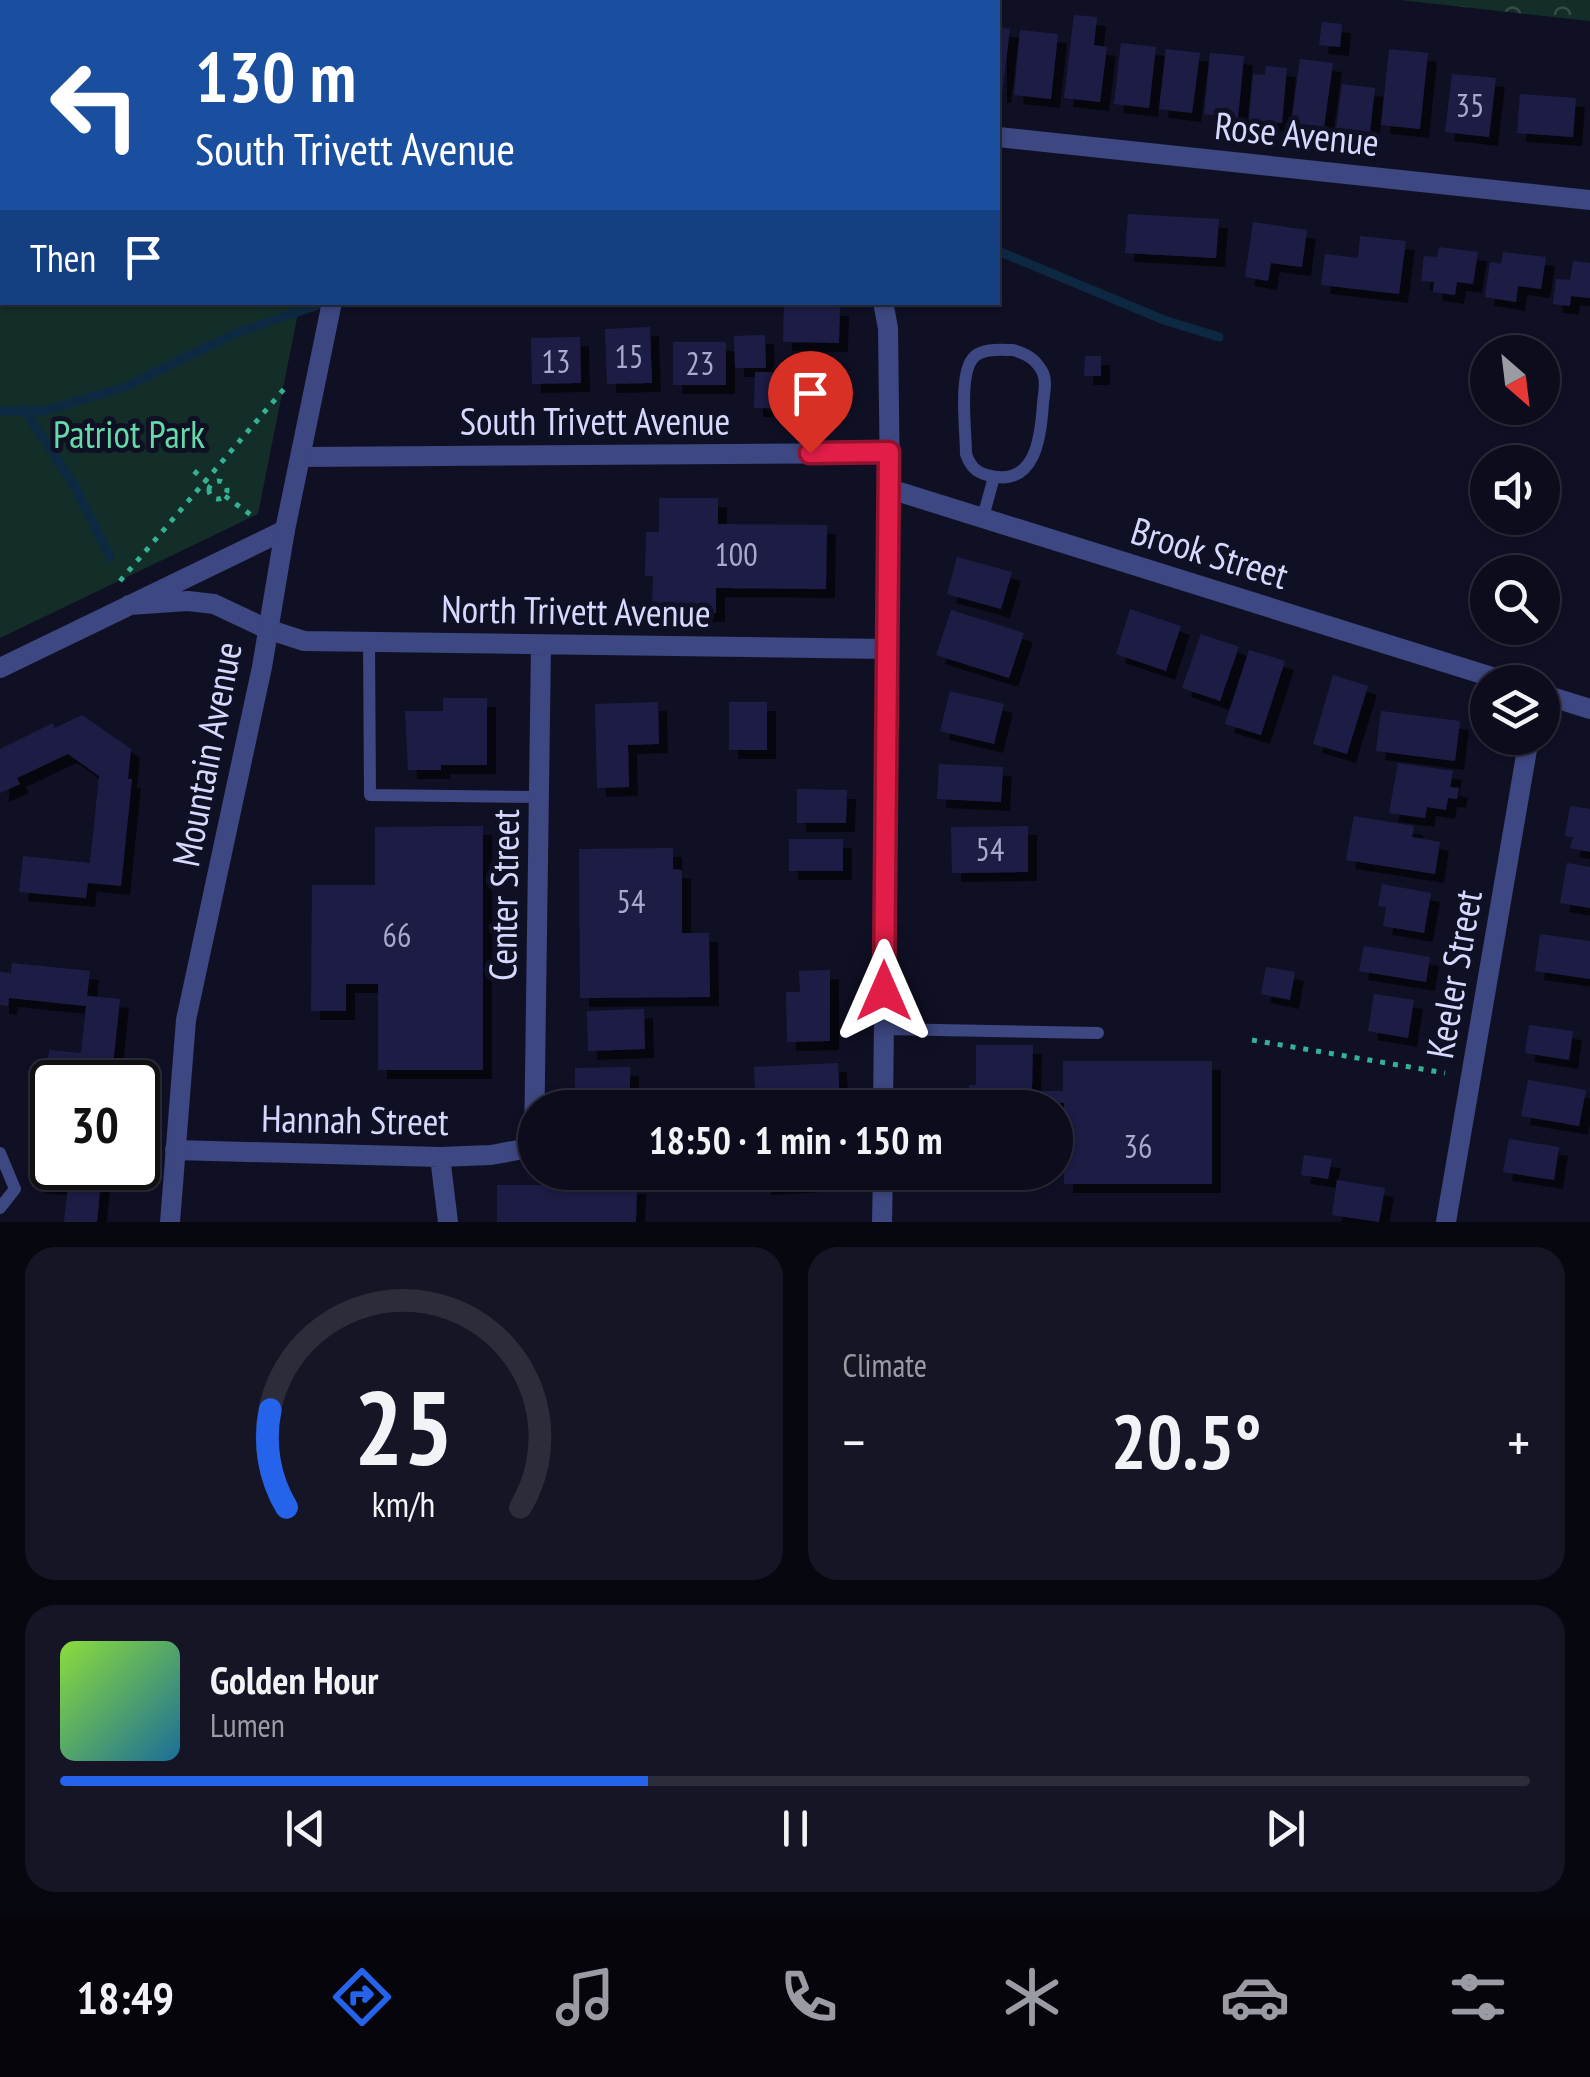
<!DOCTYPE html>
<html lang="en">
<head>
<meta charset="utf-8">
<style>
  body { margin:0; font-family:"PT Sans Narrow",sans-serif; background:#151525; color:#f1f3f6; height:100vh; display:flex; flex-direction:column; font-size:38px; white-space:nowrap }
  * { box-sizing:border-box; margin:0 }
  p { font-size:32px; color:#9a9ba3 }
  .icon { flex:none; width:55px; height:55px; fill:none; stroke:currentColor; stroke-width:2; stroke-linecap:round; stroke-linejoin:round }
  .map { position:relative; height:1222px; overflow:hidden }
  .drawer { display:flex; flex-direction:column; gap:25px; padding:25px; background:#07070f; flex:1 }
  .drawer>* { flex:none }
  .guide { position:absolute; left:0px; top:0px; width:1000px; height:305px; box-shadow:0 2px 8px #0004,0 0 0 2px #2c2c3b; background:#1a4fa0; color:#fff; overflow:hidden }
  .needle { width:65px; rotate:152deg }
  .controls { position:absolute; left:1470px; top:335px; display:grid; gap:20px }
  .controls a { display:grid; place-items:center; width:90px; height:90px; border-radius:50%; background:#0c0c1c; box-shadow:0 2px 8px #0004,0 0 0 2px #2c2c3b; font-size:50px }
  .speed { position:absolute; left:30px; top:1060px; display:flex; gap:20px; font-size:50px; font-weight:700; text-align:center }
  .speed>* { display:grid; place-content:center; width:130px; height:130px; border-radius:50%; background:#0c0c1c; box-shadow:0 2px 8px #0004,0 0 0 2px #2c2c3b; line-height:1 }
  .speed .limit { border:5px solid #111; border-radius:15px; background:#fff; color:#111 }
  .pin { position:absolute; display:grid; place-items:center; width:85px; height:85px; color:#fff; margin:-102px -42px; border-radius:50% 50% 50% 0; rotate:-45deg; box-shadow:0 0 10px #0007 }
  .pin .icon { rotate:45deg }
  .me { position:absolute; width:110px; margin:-55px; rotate:0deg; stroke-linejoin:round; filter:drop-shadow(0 0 8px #0008) }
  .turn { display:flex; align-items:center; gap:35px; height:210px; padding:0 30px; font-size:45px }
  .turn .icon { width:130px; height:130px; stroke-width:2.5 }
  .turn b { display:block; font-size:70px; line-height:85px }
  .then { display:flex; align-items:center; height:95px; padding:0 30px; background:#0003; gap:20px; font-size:38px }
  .big { font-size:75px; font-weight:600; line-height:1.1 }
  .drawer .widget { flex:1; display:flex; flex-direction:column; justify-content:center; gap:15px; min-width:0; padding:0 35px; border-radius:30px; background:#151525 }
  .drawer .dial { align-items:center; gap:0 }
  .dial svg { height:260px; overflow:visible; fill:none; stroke:#2c2c3b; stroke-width:7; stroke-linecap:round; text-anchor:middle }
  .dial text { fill:#f1f3f6; stroke:none }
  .song { display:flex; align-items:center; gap:30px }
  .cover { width:120px; height:120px; border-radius:15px; background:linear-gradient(135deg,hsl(90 70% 55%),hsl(200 70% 35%)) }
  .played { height:10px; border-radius:5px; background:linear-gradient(90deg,#2563eb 40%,#2c2c3b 40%) }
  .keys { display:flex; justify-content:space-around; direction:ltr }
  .heat { display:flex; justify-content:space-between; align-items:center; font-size:55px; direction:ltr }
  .drawer .tiles { flex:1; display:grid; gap:25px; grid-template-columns:1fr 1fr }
  .widget:last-child { grid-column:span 2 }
  .trip { position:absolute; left:518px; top:1090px; width:555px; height:100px; border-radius:50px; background:#0c0c1c; box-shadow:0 2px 8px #0004,0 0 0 2px #2c2c3b; font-weight:600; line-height:100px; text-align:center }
  .tab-bar { display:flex; height:160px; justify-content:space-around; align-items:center; background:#05050b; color:#9a9ba3 }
  .tab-bar .icon { width:70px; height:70px }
  .tab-bar .selected { color:#2563eb }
  .tab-bar b { font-size:45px; color:#f1f3f6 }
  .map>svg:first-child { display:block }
  .forest { fill:url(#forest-crowns) }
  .park { fill:#132e29 }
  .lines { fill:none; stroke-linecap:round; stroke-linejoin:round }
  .stream { stroke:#0d2941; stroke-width:9 }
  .building { fill:#1e1d45; filter:url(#shadow) }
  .path { stroke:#35b194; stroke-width:5; stroke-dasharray:5 8; stroke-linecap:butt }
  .service { stroke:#3d4781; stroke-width:12 }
  .minor { stroke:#3d4781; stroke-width:20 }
  .tertiary { stroke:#3d4781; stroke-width:20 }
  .route-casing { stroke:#92132f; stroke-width:25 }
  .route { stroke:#e11d48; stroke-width:18 }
  .labels { text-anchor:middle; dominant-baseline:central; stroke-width:10; stroke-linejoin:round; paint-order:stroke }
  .number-label { font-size:32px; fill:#a8a9cf }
  .street-label { font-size:38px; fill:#d6d8fd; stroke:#101025 }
  .park-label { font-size:38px; fill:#65daa8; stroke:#101025 }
</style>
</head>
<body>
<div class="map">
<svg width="1590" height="1222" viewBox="0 0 1590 1222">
  <defs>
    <pattern id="forest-crowns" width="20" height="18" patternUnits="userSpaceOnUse" patternTransform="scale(2.5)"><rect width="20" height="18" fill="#132e29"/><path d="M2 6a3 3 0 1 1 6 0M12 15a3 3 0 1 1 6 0" fill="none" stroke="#354c49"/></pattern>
    <filter id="shadow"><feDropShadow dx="9" dy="9" stdDeviation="0" flood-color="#0009"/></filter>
  </defs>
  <rect width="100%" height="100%" fill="#101025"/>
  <!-- forest -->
  <path class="forest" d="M1401 0H1590V21Z"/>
  <!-- park -->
  <path class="park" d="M0 0H361L2 2V302L300 303 258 514 0 638Z"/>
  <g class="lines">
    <!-- stream -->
    <path class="stream" d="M998 251 1164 320 1219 337
      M24 409 74 485 110 557
      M0 411H44L125 387 236 333 327 302"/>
  </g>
  <!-- building -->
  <path class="building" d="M1074 15 1097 17 1094 45 1107 47 1100 102 1064 98Z
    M1322 22 1342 24 1340 47 1319 45Z
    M998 27 1010 29 1002 94H998Z
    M1020 30 1058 34 1051 99 1014 95Z
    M1121 43 1156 47 1149 108 1114 104Z
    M1166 49 1200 53 1192 113 1159 109Z
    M1389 49 1428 53 1420 129 1381 125Z
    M1210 53 1244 56 1238 118 1204 114Z
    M1300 59 1333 63 1324 127 1291 123Z
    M1266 66 1287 68 1282 123 1249 120 1253 74 1265 75Z
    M1452 74 1496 78 1489 137 1445 132Z
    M1342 84 1375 88 1370 132 1336 128Z
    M1520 94 1576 98 1573 137 1517 133Z
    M1128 214 1219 219 1216 258 1125 253Z
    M1253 222 1307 230 1302 267 1271 263 1268 281 1245 277Z
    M1360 236 1406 241 1399 294 1321 285 1325 254 1358 258Z
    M1439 247 1478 252 1473 284 1457 282 1455 295 1433 292 1434 282 1421 281 1424 256 1437 257Z
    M1503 252 1546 257 1541 289 1518 286 1516 302 1485 297 1490 262 1501 264Z
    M1573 261 1590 263V298L1571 296 1570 306 1553 304 1556 279 1570 280Z
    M784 306 840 307 839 343 783 342Z
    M650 327 652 383 607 384 605 329Z
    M765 335 766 368H735L734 336Z
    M580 337 581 383 532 384 531 338Z
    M673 342H726V385H673Z
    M1085 356H1101V376H1084Z
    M755 372 823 373V409L754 408Z
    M659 498H718V524L827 525 826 589 716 588V613H652L653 576H645L646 532H659Z
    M957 557 1012 572 1001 609 947 594Z
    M1130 609 1181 626 1166 671 1116 654Z
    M951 610 1024 633 1009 678 936 655Z
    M1201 634 1239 647 1220 701 1182 688Z
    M1249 650 1285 661 1261 735 1225 724Z
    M1333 675 1368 686 1347 754 1313 744Z
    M950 691 1004 704 994 744 940 731Z
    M443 698H487V765H441V770H408L405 711H443Z
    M658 702 659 744 628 745 629 787 597 788 595 704Z
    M729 702H767V750H729Z
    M1381 711 1460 721 1455 761 1376 751Z
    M82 715 131 749 128 779H132L121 886 88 883 86 898 19 892 23 856 90 863 99 776 68 754 17 778 20 784 0 793V749L53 723 55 728Z
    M1398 763 1453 771 1450 787 1459 788 1457 799 1448 798 1446 810 1427 807 1425 818 1389 813Z
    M939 764 1003 767 1001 802 937 799Z
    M797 789 847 790 846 823H797Z
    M1570 806 1590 809V852L1570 848 1573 837 1565 836Z
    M1354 816 1414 826 1412 837 1440 842 1435 874 1346 860Z
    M483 826V1070H378V984H346V1011H311L312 885H375V827Z
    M1028 826V872L952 873 951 827Z
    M789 839H843V871H789Z
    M673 848V869L682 870V933H709L710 997 580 998 579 849Z
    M1567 863 1590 867V908L1560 903Z
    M1382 884 1431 893 1424 933 1383 926 1386 907 1378 906Z
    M1540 934 1590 941V979L1535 971Z
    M1364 946 1430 957 1426 982 1359 971Z
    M12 963 90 971 87 996 120 999 112 1075 79 1072 78 1082H52V1168L102 1171 97 1222H64L68 1187 36 1184 41 1138 34 1137 38 1097H44L49 1050 81 1053 86 1006 9 998 8 1006 0 1005V972L11 973Z
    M1266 967 1295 972 1290 1000 1261 994Z
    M830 970V1041L787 1042 786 992H800L799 971Z
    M1374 994 1414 1000 1408 1038 1368 1031Z
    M644 1009 645 1049 588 1051 587 1011Z
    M1529 1025 1573 1031 1569 1060 1525 1053Z
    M976 1045H1033L1032 1091H1063V1061H1212V1184H1064V1103H1032L1031 1108H969V1085H976Z
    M838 1063 840 1108 756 1107 754 1067Z
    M630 1067V1100L575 1101V1068Z
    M1528 1080 1586 1090 1579 1126 1521 1116Z
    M1509 1139 1559 1147 1554 1180 1503 1172Z
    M1304 1155 1332 1159 1328 1179 1301 1175Z
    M761 1172H832L833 1182 762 1186Z
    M1337 1180 1385 1188 1379 1222 1332 1215Z
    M497 1185H637L636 1222H497Z"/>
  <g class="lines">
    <!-- path -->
    <path class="path" d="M0 261H2
      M194 471 207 482
      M209 490a9 9 0 1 1 18 0a9 9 0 1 1-18 0Z
      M225 496 251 515
      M120 581 284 389
      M1252 1040 1445 1073"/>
    <!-- service -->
    <path class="service" d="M1013 350C1027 354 1036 359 1043 373 1047 382 1044 393 1043 403 1041 436 1036 489 987 475 975 472 970 465 966 454 966 431 958 373 974 357 983 348 1001 350 1013 350Z
      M983 517 994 477
      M369 642 370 795 539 797
      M884 1029 1098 1033
      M0 1153 15 1189 0 1208"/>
    <!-- minor -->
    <path class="minor" d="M753 0 755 2
      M998 137 1590 200
      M302 457 889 453
      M890 489 1508 682
      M129 605 188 601 214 604 267 629 304 641 887 649
      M0 668 285 530
      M1542 694 1590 709
      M883 1108 890 489 888 328 883 302
      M175 1150 440 1157 491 1155 534 1147 541 645
      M440 1157 448 1222
      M882 1222 883 1172
      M1446 1222 1529 738"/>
    <!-- tertiary -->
    <path class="tertiary" d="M391 2 392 0
      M170 1222 186 1020 262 667 285 530 332 302"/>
  </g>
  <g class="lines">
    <!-- route casing -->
    <g class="route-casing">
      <path id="route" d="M810 453 889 452 884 991"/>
    </g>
    <!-- route -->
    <use href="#route" class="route"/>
  </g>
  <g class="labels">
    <!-- number labels -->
    <g class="number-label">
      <text x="1470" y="105">35</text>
      <text x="629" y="356">15</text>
      <text x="556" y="361">13</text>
      <text x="700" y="363">23</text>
      <text x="736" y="554">100</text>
      <text x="990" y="849">54</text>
      <text x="631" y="901">54</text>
      <text x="397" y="935">66</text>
      <text x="1138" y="1146">36</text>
    </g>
    <!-- street labels -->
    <g class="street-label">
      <text transform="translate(1297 133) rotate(6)">Rose Avenue</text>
      <text x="595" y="420">South Trivett Avenue</text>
      <text transform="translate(1210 552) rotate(17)">Brook Street</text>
      <text transform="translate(576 610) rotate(1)">North Trivett Avenue</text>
      <text transform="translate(206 754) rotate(-79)">Mountain Avenue</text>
      <text transform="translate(503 895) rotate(-89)">Center Street</text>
      <text transform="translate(1453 974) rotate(-80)">Keeler Street</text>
      <text transform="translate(355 1119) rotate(1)">Hannah Street</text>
    </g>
    <!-- park labels -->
    <g class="park-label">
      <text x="129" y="433">Patriot Park</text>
    </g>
  </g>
</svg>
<div class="controls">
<a><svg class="needle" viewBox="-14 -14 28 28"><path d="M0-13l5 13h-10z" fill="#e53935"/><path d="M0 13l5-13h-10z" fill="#9a9ba3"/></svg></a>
<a><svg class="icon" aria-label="sound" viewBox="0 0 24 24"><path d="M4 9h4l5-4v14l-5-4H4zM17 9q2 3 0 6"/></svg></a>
<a><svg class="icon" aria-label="search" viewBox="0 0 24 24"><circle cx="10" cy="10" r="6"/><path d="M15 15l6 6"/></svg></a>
<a><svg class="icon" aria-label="layers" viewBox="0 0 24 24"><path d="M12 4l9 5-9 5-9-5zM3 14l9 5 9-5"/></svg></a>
</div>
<div class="speed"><div class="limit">30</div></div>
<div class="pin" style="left:810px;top:453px;background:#d93025"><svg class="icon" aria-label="arrive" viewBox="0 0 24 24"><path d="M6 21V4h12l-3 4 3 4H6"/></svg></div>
<svg class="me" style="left:884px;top:991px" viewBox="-20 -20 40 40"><path d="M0-17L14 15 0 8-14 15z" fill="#e11d48" stroke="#fff" stroke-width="4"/></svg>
<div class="trip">18:50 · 1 min · 150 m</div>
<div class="guide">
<div class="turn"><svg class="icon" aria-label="left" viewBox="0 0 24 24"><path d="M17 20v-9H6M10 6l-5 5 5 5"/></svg><div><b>130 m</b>South Trivett Avenue</div></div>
<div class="then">Then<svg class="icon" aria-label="arrive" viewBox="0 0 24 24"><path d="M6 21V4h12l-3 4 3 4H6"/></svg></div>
</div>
</div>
<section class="drawer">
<div class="tiles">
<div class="widget dial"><svg viewBox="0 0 100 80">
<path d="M14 69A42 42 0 1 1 86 69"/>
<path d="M14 69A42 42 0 0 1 9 39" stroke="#2563eb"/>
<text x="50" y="56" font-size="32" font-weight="700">25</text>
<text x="50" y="72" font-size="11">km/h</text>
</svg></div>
<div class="widget"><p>Climate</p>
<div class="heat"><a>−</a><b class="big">20.5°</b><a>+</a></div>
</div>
<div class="widget">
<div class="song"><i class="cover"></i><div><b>Golden Hour</b><p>Lumen</p></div></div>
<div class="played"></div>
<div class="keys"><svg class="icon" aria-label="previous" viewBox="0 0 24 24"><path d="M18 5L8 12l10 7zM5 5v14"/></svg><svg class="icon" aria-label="pause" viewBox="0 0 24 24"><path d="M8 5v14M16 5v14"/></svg><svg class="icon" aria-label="next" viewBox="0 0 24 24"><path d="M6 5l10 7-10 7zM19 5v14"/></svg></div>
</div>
</div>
</section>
<nav class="tab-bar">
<b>18:49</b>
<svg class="icon selected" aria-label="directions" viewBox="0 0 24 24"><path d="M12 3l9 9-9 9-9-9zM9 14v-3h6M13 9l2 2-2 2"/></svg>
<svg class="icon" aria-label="music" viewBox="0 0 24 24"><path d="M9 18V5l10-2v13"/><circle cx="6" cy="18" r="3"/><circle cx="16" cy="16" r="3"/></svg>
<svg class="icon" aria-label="phone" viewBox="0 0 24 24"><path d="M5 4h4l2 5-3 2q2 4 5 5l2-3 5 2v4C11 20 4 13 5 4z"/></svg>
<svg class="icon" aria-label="climate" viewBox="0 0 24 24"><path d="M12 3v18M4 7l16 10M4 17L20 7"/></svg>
<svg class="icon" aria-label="car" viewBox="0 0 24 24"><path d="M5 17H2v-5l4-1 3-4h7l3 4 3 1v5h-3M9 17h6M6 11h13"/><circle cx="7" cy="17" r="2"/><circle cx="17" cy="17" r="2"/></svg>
<svg class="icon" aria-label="filters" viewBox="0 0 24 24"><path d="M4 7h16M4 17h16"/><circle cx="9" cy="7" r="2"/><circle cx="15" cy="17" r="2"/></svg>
</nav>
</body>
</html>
